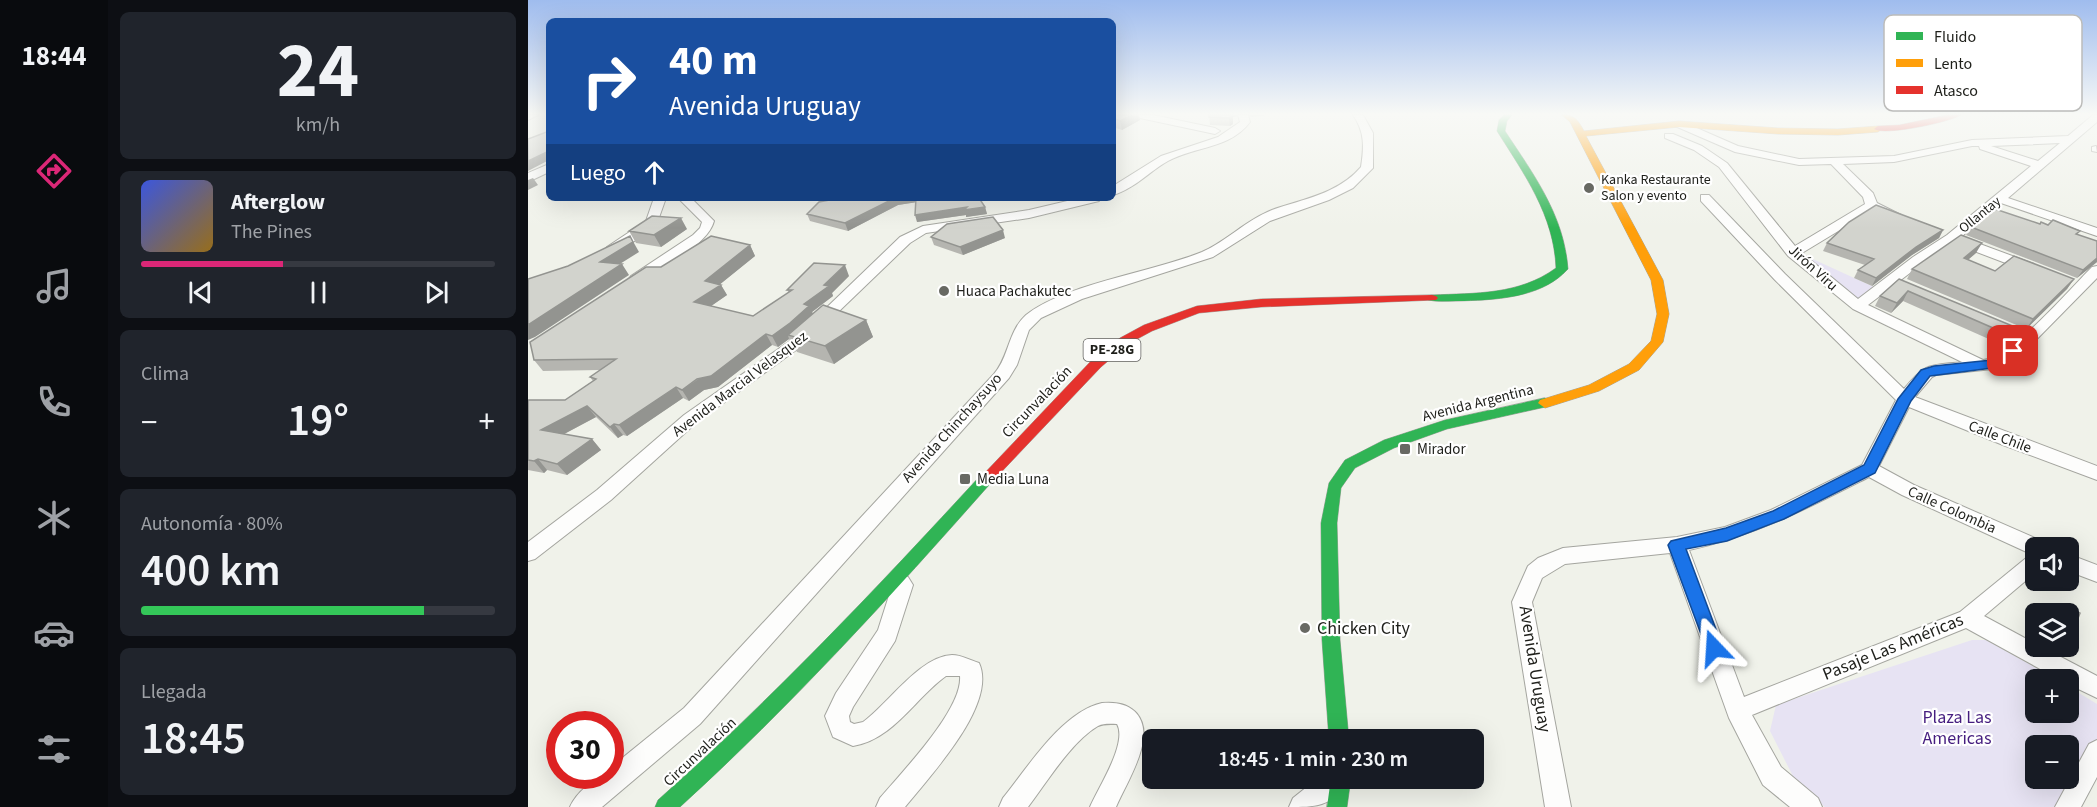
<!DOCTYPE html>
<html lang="es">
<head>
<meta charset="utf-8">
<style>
  body { margin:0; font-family:"Source Sans 3",sans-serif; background:#20242c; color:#f1f3f6; height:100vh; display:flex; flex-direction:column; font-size:22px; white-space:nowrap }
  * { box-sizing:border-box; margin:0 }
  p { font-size:20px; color:#9ea1a6 }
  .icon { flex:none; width:33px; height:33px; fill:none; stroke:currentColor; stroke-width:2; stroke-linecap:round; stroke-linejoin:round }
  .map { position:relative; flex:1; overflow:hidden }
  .drawer { display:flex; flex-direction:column; gap:12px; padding:12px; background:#0d0f14; width:420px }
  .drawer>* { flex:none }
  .top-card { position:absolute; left:18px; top:18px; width:570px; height:183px; border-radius:9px; box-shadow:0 6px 24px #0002; background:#1a4fa0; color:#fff; overflow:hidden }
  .buttons { position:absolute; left:1497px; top:537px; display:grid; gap:12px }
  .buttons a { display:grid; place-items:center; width:54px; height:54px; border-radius:9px; background:#171b24; box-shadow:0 6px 24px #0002; font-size:30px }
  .speed { position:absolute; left:18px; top:711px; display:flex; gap:12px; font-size:30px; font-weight:700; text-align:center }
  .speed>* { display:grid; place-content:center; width:78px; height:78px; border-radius:50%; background:#171b24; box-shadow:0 6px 24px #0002; line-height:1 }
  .speed .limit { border:9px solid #d22; background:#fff; color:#111 }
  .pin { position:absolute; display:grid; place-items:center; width:51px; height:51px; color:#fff; margin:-26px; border-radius:12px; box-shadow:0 3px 9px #0006 }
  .me { position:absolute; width:66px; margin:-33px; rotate:340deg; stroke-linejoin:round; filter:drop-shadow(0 0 4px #0008) }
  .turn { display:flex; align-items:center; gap:21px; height:126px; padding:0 24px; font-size:27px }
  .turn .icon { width:78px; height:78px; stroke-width:2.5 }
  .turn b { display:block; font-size:42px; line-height:51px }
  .then { display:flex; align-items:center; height:57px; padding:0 24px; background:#0003; gap:12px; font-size:22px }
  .big { font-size:45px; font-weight:600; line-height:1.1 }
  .drawer .widget { flex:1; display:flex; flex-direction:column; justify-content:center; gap:9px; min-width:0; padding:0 21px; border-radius:9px; background:#20242c }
  .drawer .dial { align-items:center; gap:0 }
  .dial b { font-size:78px; line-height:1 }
  .song { display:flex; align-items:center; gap:18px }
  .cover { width:72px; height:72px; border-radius:9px; background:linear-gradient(135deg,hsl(230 70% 55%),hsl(40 70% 35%)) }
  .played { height:6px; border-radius:3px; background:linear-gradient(90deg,#db2777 40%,#363941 40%) }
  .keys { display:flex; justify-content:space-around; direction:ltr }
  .heat { display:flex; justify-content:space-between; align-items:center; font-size:33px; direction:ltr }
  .charge { height:9px; border-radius:4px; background:linear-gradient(90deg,#34c759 80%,#363941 0) }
  .trip { position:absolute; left:614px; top:729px; width:342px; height:60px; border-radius:9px; background:#171b24; box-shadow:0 6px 24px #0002; font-weight:600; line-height:60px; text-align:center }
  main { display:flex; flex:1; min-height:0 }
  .dock { display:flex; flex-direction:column; width:108px; justify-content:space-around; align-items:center; background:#090b0e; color:#9ea1a6 }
  .dock .icon { width:42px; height:42px }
  .dock .active { color:#db2777 }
  .dock b { font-size:27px; color:#f1f3f6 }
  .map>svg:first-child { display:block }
  .green { fill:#e7e3f3; fill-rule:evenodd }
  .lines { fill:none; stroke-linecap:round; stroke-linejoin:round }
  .street-casing { stroke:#a4a59f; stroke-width:2 }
  .fast-casing { stroke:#a4a59f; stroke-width:1 }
  .slow-casing { stroke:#a4a59f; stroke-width:1 }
  .jam-casing { stroke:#a4a59f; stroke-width:1 }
  .street { fill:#fdfdfc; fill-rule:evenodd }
  .fast { fill:#30b455; fill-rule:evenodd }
  .slow { fill:#ff9f0a; fill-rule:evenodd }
  .jam { fill:#e5322d; fill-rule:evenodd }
  .wall { fill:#b5b5b0 }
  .shaded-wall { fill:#939490 }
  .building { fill:#d2d3cd; stroke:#939490; stroke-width:1.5 }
  .route { fill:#1a73e8; stroke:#114b97; stroke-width:1.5 }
  .poi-dot { fill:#686963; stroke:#fff; stroke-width:2 }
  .labels { text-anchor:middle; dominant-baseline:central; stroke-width:4.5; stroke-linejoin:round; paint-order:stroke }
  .far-poi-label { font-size:14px; fill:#1e1f1a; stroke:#fff; text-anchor:start }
  .far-street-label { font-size:14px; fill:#1e1f1a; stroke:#fff }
  .shield { fill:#fff; stroke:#62625f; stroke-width:1.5 }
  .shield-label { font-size:14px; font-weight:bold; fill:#1e1f1a }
  .street-label { font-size:15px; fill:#1e1f1a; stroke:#fff }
  .poi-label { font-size:15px; fill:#1e1f1a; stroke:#fff; text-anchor:start }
  .near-poi-label { font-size:18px; fill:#1e1f1a; stroke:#fff; text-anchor:start }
  .near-street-label { font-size:18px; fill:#1e1f1a; stroke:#fff }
  .near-park-label { font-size:18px; fill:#451d7f; stroke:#fff }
  .key { fill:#fff; stroke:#bcbcba; stroke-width:1.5 }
  .key-label { font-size:16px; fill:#1e1f1a }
</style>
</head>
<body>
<main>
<nav class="dock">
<b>18:44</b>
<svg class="icon active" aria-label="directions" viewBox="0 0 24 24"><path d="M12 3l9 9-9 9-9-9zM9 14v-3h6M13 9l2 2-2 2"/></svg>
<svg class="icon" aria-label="music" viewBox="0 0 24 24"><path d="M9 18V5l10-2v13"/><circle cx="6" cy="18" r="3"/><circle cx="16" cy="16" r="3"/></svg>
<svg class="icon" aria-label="phone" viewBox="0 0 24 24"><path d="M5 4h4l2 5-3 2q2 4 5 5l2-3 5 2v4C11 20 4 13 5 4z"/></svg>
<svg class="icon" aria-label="climate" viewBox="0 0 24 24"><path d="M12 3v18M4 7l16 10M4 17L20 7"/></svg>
<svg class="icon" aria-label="car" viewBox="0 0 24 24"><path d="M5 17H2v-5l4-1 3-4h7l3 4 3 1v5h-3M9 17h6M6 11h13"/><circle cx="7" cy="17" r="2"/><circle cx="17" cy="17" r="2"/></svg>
<svg class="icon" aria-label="filters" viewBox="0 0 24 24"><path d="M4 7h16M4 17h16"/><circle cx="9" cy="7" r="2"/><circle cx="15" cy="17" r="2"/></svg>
</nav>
<section class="drawer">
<div class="widget dial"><b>24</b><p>km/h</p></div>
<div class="widget">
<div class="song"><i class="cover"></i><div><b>Afterglow</b><p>The Pines</p></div></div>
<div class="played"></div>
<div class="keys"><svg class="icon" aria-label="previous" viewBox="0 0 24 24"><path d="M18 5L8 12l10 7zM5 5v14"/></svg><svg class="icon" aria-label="pause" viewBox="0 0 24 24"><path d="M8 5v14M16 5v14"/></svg><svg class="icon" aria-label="next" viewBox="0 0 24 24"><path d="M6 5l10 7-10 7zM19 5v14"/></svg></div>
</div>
<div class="widget"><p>Clima</p>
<div class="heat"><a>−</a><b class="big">19°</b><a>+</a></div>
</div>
<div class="widget"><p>Autonomía · 80%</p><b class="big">400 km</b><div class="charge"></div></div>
<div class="widget"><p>Llegada</p><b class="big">18:45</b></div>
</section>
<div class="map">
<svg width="1569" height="807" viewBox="0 0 1569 807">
  <rect width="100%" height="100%" fill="#f0f2ea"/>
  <!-- green -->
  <path class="green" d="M1276 255 1348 288 1329 299Z
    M1444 640H1458L1528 679 1508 680V712H1540L1541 687 1569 704V743L1535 807H1297L1269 784 1242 731 1248 705ZM1508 746H1540V778H1508Z"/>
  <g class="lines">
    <!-- street casing -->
    <g class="street-casing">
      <path id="street" d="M0 115H10L0 120Z
        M607 115H625L687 128 692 131 687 134 612 118Z
        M710 115H720L722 122C702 149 667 146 640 161 622 171 606 189 585 195V186L633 156 690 137 712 122Z
        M825 115H835L845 133V168L825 188 801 200 742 221 685 257 554 299 513 318 501 330 489 365 481 378 172 724 74 807H42C48 793 67 776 82 776V768L156 708 466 374C481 357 480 331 498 315 537 284 625 272 674 252 699 241 718 220 744 210 775 199 810 194 833 167 836 147 837 132 825 115Z
        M1565 115H1569V122L1480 198 1569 228V236L1473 203 1433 237 1506 264 1508 267 1506 270H1496L1425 243 1395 263 1340 305 1455 360C1483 358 1542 289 1564 267L1569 266V278L1507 341 1474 368 1408 375 1404 377 1387 397 1569 466V480L1475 445 1381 407 1351 466 1386 485 1516 542 1519 548H1508V572L1456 616 1508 644V646H1512L1569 676V698L1540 684V680H1532L1438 628 1224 715 1253 767 1290 798 1294 807H1262L1235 785 1201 718 1142 553 1037 564 1014 578 1004 602 1043 807H1017L984 602 1000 566 1010 558 1035 548 1149 537 1197 527 1243 510 1334 465 1368 400 1247 280 1173 201V195H1181L1257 274 1376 389C1398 362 1400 366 1434 362L1325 309 1260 256 1191 167 1166 150 1137 138V134H1145L1174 146 1199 163 1267 246 1337 204 1335 197 1303 164 1271 165 1207 152 1147 126V122H1155L1210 146 1271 159 1366 156 1444 140 1540 136ZM1532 143 1510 161 1463 146ZM1444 146H1451L1452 149 1503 166 1419 235 1385 257 1330 299 1274 253 1345 210 1367 219 1373 215 1349 203 1345 193 1315 164 1366 162ZM1341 477 1374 495 1503 554 1432 612 1216 697 1161 550C1229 535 1280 508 1341 477Z
        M1568 146 1569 152 1564 151V147Z
        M21 164V172L0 182V173Z
        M126 198H138L128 226 89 253H79L77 250 79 247 118 221Z
        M150 198H163L186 221C180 245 134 268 113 282H103L101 279 103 276 165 235 172 228 174 222Z
        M552 198H573L571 201 501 218 398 233 382 243 279 342 168 423 83 500 7 559 0 561V542L69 490 156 415 269 336 372 237 395 226 501 210Z
        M1540 554 1569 565V582L1540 571Z
        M373 575 380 577 385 585 367 641 325 707 321 716 322 722 326 724 335 722C360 704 392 656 424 655 433 655 442 660 451 663 470 704 402 776 377 807H348L352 798C374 772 435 709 432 676H418C386 699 366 739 325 746L305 737 297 716 308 693 350 630 364 586 363 583 366 577Z
        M574 703C606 700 622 719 613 750 608 769 596 789 588 807H562C570 788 600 743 589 724 583 724 576 723 570 726 543 742 519 782 500 807H471L475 798C500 767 534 712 574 703Z
        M1569 740V777L1553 807H1527L1561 744Z
        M790 778H814L816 783C805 807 786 807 761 807L765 798Z"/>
    </g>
    <!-- fast casing -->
    <g class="fast-casing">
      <path id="fast" d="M976 115H984L979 121 977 131C1006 175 1036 215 1040 269 1013 299 965 300 928 301 919 301 909 302 900 300L898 298 900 296 904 295C948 293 991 295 1028 268 1026 215 996 174 969 131L971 120Z
        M1017 398 1024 403 1022 406 919 429 866 448 827 468 813 488 809 523 812 640 821 740H801L794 640 793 523 801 483 817 460 856 440 917 420Z
        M457 475 462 476 464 480 462 484C363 596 263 706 152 807H127L130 800C244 699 349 588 452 476Z
        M803 778H823L819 807H799Z"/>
    </g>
    <!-- slow casing -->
    <g class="slow-casing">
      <path id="slow" d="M1034 115C1046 114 1050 120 1056 131L1151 121 1250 128 1310 129 1350 126 1354 129 1350 132 1310 135 1250 134 1151 127 1058 136 1135 280 1141 314 1135 342 1111 370 1071 391 1017 408 1010 403 1012 400 1061 385 1101 364 1123 341 1129 314 1123 280 1042 122Z"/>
    </g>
    <!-- jam casing -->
    <g class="jam-casing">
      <path id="jam" d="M1419 115H1433C1422 122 1357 136 1346 129L1350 126 1371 125Z
        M904 295 908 296 910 298 908 300 733 307 671 313 624 331 600 344 573 367 462 484H452L450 480 563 361 592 338 616 325 669 306 733 299Z"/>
    </g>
    <!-- street -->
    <use href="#street" class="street"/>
    <!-- fast -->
    <use href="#fast" class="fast"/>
    <!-- slow -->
    <use href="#slow" class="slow"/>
    <!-- jam -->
    <use href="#jam" class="jam"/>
  </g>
  <!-- wall -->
  <path class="wall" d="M585 115H611L612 120 594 130 585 127Z
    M681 115H709L708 117H705V124L702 126 682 125Z
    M721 115H736L735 116 723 117Z
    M290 198H451L457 207 459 214 438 217V215L389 222 388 202 370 205 320 231 282 221 279 214 295 201Z
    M1512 224 1552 231 1549 235 1569 241V262L1549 278 1438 235 1443 227Z
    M159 229 133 247 108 243 101 231Z
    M1415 230 1411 238 1384 255 1344 286 1326 278 1330 270 1337 265 1295 251 1299 243Z
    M403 237 477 238 435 255 406 245Z
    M222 245 227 256 192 284 193 285 199 295 183 306 225 316 261 293 259 290 321 276 304 293 305 296 284 312 285 313 338 320 345 337 306 364 269 352 261 339 250 347 244 345 190 387 176 390 161 401 155 398 99 436 95 435 90 438 68 417 36 434 64 439 73 450 39 475 19 470 16 473 0 470V400H37L65 381 62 377 72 370 15 371 6 360 133 267Z
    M1448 253 1440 260 1467 271 1546 279 1539 289 1498 329 1379 279 1384 269Z
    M1371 279 1487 327 1480 337 1472 344 1375 301 1363 313 1347 306 1352 296Z
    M1538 606 1546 629 1540 635V614H1530Z"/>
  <!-- shaded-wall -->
  <path class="shaded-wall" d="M604 115H611L612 120 594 130 592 121Z
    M705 116V124L702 126 701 118Z
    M21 151V160L0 171V161Z
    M5 178 10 185 0 190V180Z
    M367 198H389L390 202 370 205 320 231 317 223Z
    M439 207H457L459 214 438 217V215L389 222 387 215Z
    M153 218 159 229 133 247 126 235Z
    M475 230 477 238 435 255 432 247Z
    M1415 230 1411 238 1384 255 1344 286 1348 278 1388 247Z
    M102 236 111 252 79 272 72 262Z
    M1454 243 1448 253 1430 268 1436 258Z
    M222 245 227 256 185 290 193 285 199 295 173 313 166 302 177 281Z
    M1569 258V262L1549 278 1555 270Z
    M94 264 101 275 7 337 0 340V325Z
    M317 265 321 276 304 293 305 296 284 312 286 316 260 335 261 339 250 347 244 336 276 304Z
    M1546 279 1539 289 1498 329 1505 319Z
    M1380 291 1375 301 1363 313 1369 303Z
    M338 320 345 337 306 364 297 346Z
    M1487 327 1480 337 1472 344 1479 334Z
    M238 334 244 345 190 387 176 390 161 401 154 390Z
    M148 387 155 398 99 436 91 425Z
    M59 406 68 417 23 441 13 430Z
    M86 424 95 435 90 438 82 427Z
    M64 439 73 450 39 475 29 464Z
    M10 459 19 470 16 473 6 461Z"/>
  <!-- building -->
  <path class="building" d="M585 115H604L592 121 585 118Z
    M681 115H705V116L701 118 681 117Z
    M21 131V151L0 161V139Z
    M298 198H367L317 223 279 214 291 202 301 200Z
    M388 198H451L457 207 436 210 439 207 387 215Z
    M1348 205 1415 230 1388 247 1348 278 1330 270 1346 259 1299 243 1321 222Z
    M1467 209 1512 224 1513 222 1520 225 1525 220 1552 231 1548 234 1569 241V258L1555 270 1443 227Z
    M124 216 153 218 126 235 101 231Z
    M465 217 475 230 432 247 403 237 419 224Z
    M1433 235 1454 243 1436 258 1467 271 1486 256 1546 279 1505 319 1384 269Z
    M102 236 105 242 72 262 94 264 0 325V279L40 266Z
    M183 236 222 245 177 281 193 285 166 302 225 316 264 290H259L286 263 317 265 296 285 301 286 276 304 281 306 262 323 244 336 238 334 183 376 169 379 154 390 148 387 91 425 86 424 82 427 59 406 13 430 64 439 29 464 10 459 6 461 0 460V400H37L68 379 62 377 88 359 6 360 2 342 118 267H133Z
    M1371 279 1487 327 1479 334 1380 291 1369 303 1352 296Z
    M295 305 338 320 297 346 260 335Z
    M1538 606 1552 613 1546 629 1540 626V614H1535Z"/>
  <!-- sky -->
  <linearGradient id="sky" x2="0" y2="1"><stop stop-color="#9fbcee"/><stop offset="0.5" stop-color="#f8f9f6"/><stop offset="1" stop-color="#f8f9f6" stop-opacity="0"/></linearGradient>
  <rect width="1569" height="228" fill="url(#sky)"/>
  <!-- route -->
  <path class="route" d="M1485 347 1491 351 1472 367 1402 376 1383 401 1347 473 1256 519 1199 541 1158 549 1195 648 1193 653 1186 656 1180 653 1140 545 1143 541 1198 528 1245 511 1336 465 1370 399 1393 370 1406 366 1464 360Z"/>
  <!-- markers -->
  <g class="poi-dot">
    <circle cx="1061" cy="188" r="6"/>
    <circle cx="416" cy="291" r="6"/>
    <rect x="871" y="443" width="12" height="12" rx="3"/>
    <rect x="431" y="473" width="12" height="12" rx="3"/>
    <circle cx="777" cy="628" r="6"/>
  </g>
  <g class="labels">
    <!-- far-poi labels -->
    <g class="far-poi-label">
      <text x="1073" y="180">Kanka Restaurante<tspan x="1073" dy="16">Salon y evento</tspan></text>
    </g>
    <!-- far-street labels -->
    <g class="far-street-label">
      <text transform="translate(1452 215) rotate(-39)">Ollantay</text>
    </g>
    <!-- shield labels -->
    <rect class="shield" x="555.5" y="339" width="57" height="22" rx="4.5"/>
    <g class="shield-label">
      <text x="584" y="350">PE-28G</text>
    </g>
    <!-- street labels -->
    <g class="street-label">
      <text transform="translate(1285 268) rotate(42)">Jirón Viru</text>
      <text transform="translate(212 384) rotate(-37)">Avenida Marcial Velasquez</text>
      <text transform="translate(509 402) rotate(-46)">Circunvalación</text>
      <text transform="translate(950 403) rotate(-14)">Avenida Argentina</text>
      <text transform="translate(424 428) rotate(-48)">Avenida Chinchaysuyo</text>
      <text transform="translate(1472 437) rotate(21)">Calle Chile</text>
      <text transform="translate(1424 510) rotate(24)">Calle Colombia</text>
      <text transform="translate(172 752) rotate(-43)">Circunvalación</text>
    </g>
    <!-- poi labels -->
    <g class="poi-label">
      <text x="428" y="291">Huaca Pachakutec</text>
      <text x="889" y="449">Mirador</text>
      <text x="449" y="479">Media Luna</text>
    </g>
    <!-- near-poi labels -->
    <g class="near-poi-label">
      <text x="789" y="628">Chicken City</text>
    </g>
    <!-- near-street labels -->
    <g class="near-street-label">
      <text transform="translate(1365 647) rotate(-22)">Pasaje Las Américas</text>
      <text transform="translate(1007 669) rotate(81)">Avenida Uruguay</text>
    </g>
    <!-- near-park labels -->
    <g class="near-park-label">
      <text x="1429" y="717">Plaza Las<tspan x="1429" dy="21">Americas</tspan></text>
    </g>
  </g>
  <!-- legend -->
  <rect x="1356" y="15" width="198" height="96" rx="9" class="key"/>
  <rect x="1368" y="32" width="27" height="8" fill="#30b455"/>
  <rect x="1368" y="59" width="27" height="8" fill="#ff9f0a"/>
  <rect x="1368" y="86" width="27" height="8" fill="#e5322d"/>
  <g class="key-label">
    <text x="1406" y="42">Fluido</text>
    <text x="1406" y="69">Lento</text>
    <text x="1406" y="96">Atasco</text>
  </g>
</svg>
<div class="buttons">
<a><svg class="icon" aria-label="sound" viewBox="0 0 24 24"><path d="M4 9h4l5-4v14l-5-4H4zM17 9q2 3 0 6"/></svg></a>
<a><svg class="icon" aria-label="layers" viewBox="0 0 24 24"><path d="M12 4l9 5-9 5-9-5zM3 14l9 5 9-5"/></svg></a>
<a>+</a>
<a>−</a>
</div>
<div class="speed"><div class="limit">30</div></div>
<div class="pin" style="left:1485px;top:351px;background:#d93025"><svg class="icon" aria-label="arrive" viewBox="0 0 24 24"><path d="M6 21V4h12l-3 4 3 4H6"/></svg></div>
<svg class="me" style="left:1186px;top:648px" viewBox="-20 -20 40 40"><path d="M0-17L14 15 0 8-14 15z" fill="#1a73e8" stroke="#fff" stroke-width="4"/></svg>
<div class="trip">18:45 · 1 min · 230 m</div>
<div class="top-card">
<div class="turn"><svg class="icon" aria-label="right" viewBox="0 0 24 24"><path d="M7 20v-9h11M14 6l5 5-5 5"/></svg><div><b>40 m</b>Avenida Uruguay</div></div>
<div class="then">Luego<svg class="icon" aria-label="ahead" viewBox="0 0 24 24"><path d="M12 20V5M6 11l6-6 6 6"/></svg></div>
</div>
</div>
</main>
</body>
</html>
